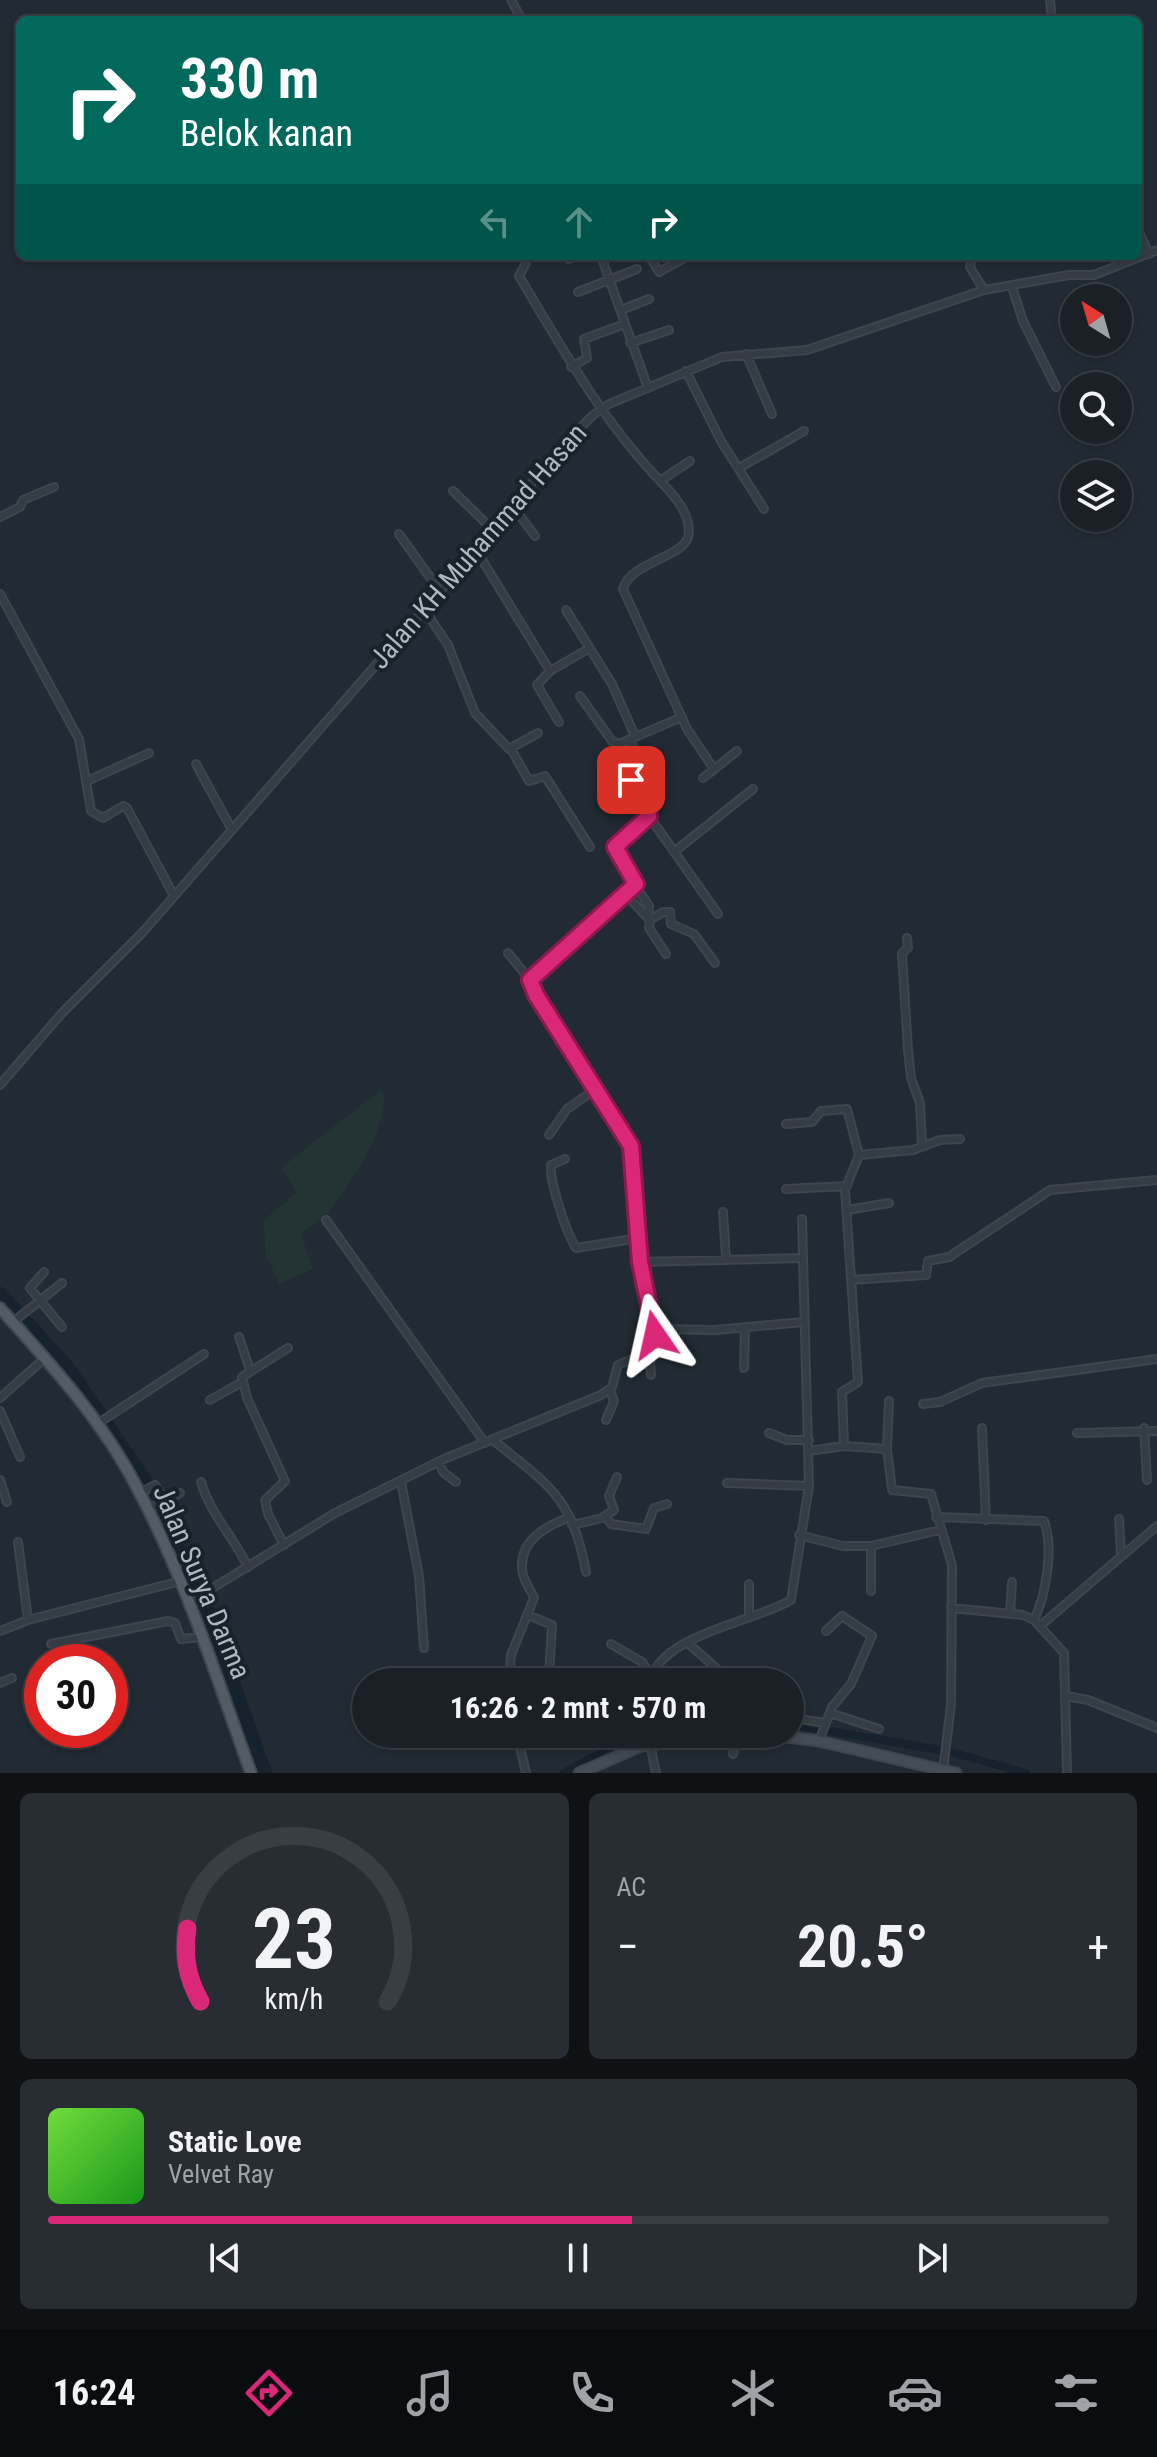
<!DOCTYPE html>
<html lang="id">
<head>
<meta charset="utf-8">
<style>
  body { margin:0; font-family:"Roboto Condensed",sans-serif; background:#272d32; color:#f1f3f6; height:100vh; display:flex; flex-direction:column; font-size:30px; white-space:nowrap }
  * { box-sizing:border-box; margin:0 }
  p { font-size:26px; color:#9fa3a7 }
  .icon { flex:none; width:44px; height:44px; fill:none; stroke:currentColor; stroke-width:2; stroke-linecap:round; stroke-linejoin:round }
  .map { position:relative; height:1773px; overflow:hidden }
  .sheet { display:flex; flex-direction:column; gap:20px; padding:20px; background:#0e1215; flex:1 }
  .sheet>* { flex:none }
  .top-card { position:absolute; left:16px; top:16px; width:1126px; height:244px; border-radius:12px; box-shadow:0 4px 12px #0003,0 0 0 2px #383e43; background:#00695c; color:#fff; overflow:hidden }
  .needle { width:52px; rotate:323deg }
  .buttons { position:absolute; left:1060px; top:284px; display:grid; gap:16px }
  .buttons a { display:grid; place-items:center; width:72px; height:72px; border-radius:50%; background:#1a2026; box-shadow:0 4px 12px #0003,0 0 0 2px #383e43; font-size:40px }
  .speed { position:absolute; left:24px; top:1644px; display:flex; gap:16px; font-size:40px; font-weight:700; text-align:center }
  .speed>* { display:grid; place-content:center; width:104px; height:104px; border-radius:50%; background:#1a2026; box-shadow:0 4px 12px #0003,0 0 0 2px #383e43; line-height:1 }
  .speed .limit { border:12px solid #d22; background:#fff; color:#111 }
  .pin { position:absolute; display:grid; place-items:center; width:68px; height:68px; color:#fff; margin:-34px; border-radius:16px; box-shadow:0 4px 12px #0006 }
  .me { position:absolute; width:88px; margin:-44px; rotate:349deg; stroke-linejoin:round; filter:drop-shadow(0 0 6px #0008) }
  .turn { display:flex; align-items:center; gap:28px; height:168px; padding:0 32px; font-size:36px }
  .turn .icon { width:104px; height:104px; stroke-width:2.5 }
  .turn b { display:block; font-size:56px; line-height:68px }
  .lanes { display:flex; align-items:center; height:76px; padding:0 32px; background:#0003; justify-content:center; gap:40px; direction:ltr }
  .lanes .off { opacity:.35 }
  .big { font-size:60px; font-weight:700; line-height:1.1 }
  .sheet .tile { flex:1; display:flex; flex-direction:column; justify-content:center; gap:12px; min-width:0; padding:0 28px; border-radius:12px; background:#272d32 }
  .sheet .dial { align-items:center; gap:0 }
  .dial svg { height:208px; overflow:visible; fill:none; stroke:#383e43; stroke-width:7; stroke-linecap:round; text-anchor:middle }
  .dial text { fill:#f1f3f6; stroke:none }
  .song { display:flex; align-items:center; gap:24px }
  .cover { width:96px; height:96px; border-radius:12px; background:linear-gradient(135deg,hsl(100 70% 55%),hsl(120 70% 35%)) }
  .played { height:8px; border-radius:4px; background:linear-gradient(90deg,#db2777 55%,#383e43 55%) }
  .keys { display:flex; justify-content:space-around; direction:ltr }
  .heat { display:flex; justify-content:space-between; align-items:center; font-size:44px; direction:ltr }
  .sheet .tiles { flex:1; display:grid; gap:20px; grid-template-columns:1fr 1fr }
  .tile:last-child { grid-column:span 2 }
  .trip { position:absolute; left:352px; top:1668px; width:452px; height:80px; border-radius:40px; background:#1a2026; box-shadow:0 4px 12px #0003,0 0 0 2px #383e43; font-weight:700; line-height:80px; text-align:center }
  .menu { display:flex; height:128px; justify-content:space-around; align-items:center; background:#0a0d0f; color:#9fa3a7 }
  .menu .icon { width:56px; height:56px }
  .menu .current { color:#db2777 }
  .menu b { font-size:36px; color:#f1f3f6 }
  .map>svg:first-child { display:block }
  .green { fill:#243435 }
  .lines { fill:none; stroke-linecap:round; stroke-linejoin:round }
  .canal { stroke:#17222f; stroke-width:8 }
  .river { stroke:#17222f; stroke-width:14 }
  .minor-casing { stroke:#3e454e; stroke-width:10 }
  .secondary-casing { stroke:#3e454e; stroke-width:13 }
  .primary-casing { stroke:#3e454e; stroke-width:14 }
  .minor { stroke:#353c44; stroke-width:6 }
  .secondary { stroke:#434c57; stroke-width:9 }
  .primary { stroke:#535b64; stroke-width:10 }
  .route-casing { stroke:#8e194d; stroke-width:20 }
  .route { stroke:#db2777; stroke-width:14 }
  .labels { text-anchor:middle; dominant-baseline:central; stroke-width:8; stroke-linejoin:round; paint-order:stroke }
  .street-label { font-size:28px; fill:#afb7c1; stroke:#1a2129 }
</style>
</head>
<body>
<div class="map">
<svg width="1157" height="1773" viewBox="0 0 1157 1773">
  <rect width="100%" height="100%" fill="#222a33"/>
  <!-- green -->
  <path class="green" d="M382 1089C394 1120 347 1190 326 1215 319 1222 309 1228 301 1234L313 1269 279 1284 265 1252 264 1220 296 1193 282 1167Z"/>
  <g class="lines">
    <!-- canal -->
    <path class="canal" d="M790 1724 951 1752 1026 1773
      M563 1773 608 1749 658 1734"/>
    <!-- river -->
    <path class="river" d="M0 1294 66 1365 144 1479 209 1614 265 1773"/>
    <!-- minor casing -->
    <g class="minor-casing">
      <path id="minor" d="M511 0 522 20
        M1050 0 1052 20
        M1138 230 1149 254
        M524 256 526 263 519 276C562 348 603 422 662 483 674 495 693 517 688 537 683 557 629 563 623 589L687 729 714 769
        M601 256 648 388
        M649 256 659 272 688 256
        M972 256 970 267 984 290
        M568 259 576 256
        M1012 287 1023 321 1056 387
        M578 292 637 269
        M621 310 649 299
        M630 343 669 330
        M746 354 772 414
        M571 367 587 358 584 339 625 324
        M686 371 721 441 764 509
        M739 468 804 431
        M660 481 690 461
        M453 491 492 529
        M512 505 535 536
        M0 517 20 507 23 500 54 487
        M399 534 439 590
        M476 550 550 671
        M0 594 79 739 91 811 103 818 123 806 127 808 173 894
        M424 609 448 645 475 713 509 749 538 733
        M566 610 612 684 635 736
        M580 696 612 741 619 744 682 717
        M559 722 537 685 550 671 588 649
        M630 740 638 759 629 774 649 816 718 914
        M511 749 529 781 545 776 590 847
        M196 764 231 828
        M703 778 737 751
        M87 781 149 753
        M674 852 753 789
        M635 885 649 906 648 919
        M626 895 650 920 663 912H670L671 924 694 934 715 963
        M650 920 649 928 666 954
        M907 938 908 948 902 953 908 1050 911 1078 920 1103 922 1146
        M530 980 636 884 615 847 649 816
        M0 1085 62 1013 142 933 476 550 565 443 592 416 609 404 722 357 807 350 984 290 1069 275H1094L1157 250
        M786 1124 812 1122 821 1111 847 1109 859 1155 845 1190 858 1382 842 1392 844 1446 809 1451
        M549 1135 567 1109 597 1088
        M859 1155 913 1150 940 1140 960 1139
        M565 1159 551 1165C549 1181 567 1234 576 1248L639 1238
        M786 1189 847 1186
        M847 1210 889 1203
        M723 1212 726 1258
        M326 1220 485 1443
        M640 1262 802 1258
        M44 1272 30 1288 62 1327
        M851 1280 926 1275 928 1261 949 1257 1050 1190 1157 1180
        M13 1322 62 1283
        M654 1329 715 1330 804 1322
        M239 1337 250 1370
        M649 1352 651 1375
        M744 1368 745 1328
        M0 1398 45 1358
        M210 1400 242 1382
        M923 1404 940 1402 982 1383 1157 1359
        M0 1411 20 1457
        M606 1420 614 1401 610 1390
        M97 1424 204 1354
        M982 1428 986 1520
        M1144 1428 1147 1480
        M769 1433 787 1440H809
        M1077 1433 1157 1431
        M494 1441C549 1485 573 1498 586 1572
        M844 1446 887 1449 889 1401
        M887 1449 892 1490 931 1494 952 1565 951 1705 943 1770
        M439 1462 443 1472 456 1482
        M0 1480 7 1502
        M201 1482C211 1515 233 1536 248 1567
        M401 1482 419 1576 424 1648
        M727 1483 809 1486
        M140 1493 155 1485 165 1500
        M166 1501 180 1493
        M147 1509 165 1500 170 1511
        M605 1516 611 1524 646 1529 654 1508 667 1504
        M936 1517 1044 1521C1054 1548 1046 1595 1034 1620
        M1119 1519 1121 1555
        M572 1525 602 1518 614 1510 609 1496 617 1477
        M799 1535 843 1546H871L940 1530
        M18 1542 28 1620
        M284 1545 268 1514 265 1500 285 1481 247 1398 242 1377 288 1348
        M871 1546V1591
        M190 1602 335 1513 444 1459 601 1395 612 1387 618 1365 649 1352 654 1345 640 1262 631 1146 604 1098 536 995 530 980 508 953
        M951 1608 1023 1615 1034 1620 1064 1653 1067 1773
        M1010 1614 1012 1582
        M528 1615 552 1625 549 1675
        M749 1616V1584
        M1040 1626 1157 1526
        M0 1631 28 1620 181 1581
        M51 1644 168 1621 175 1623 181 1639 202 1637
        M611 1644 642 1662 651 1675
        M689 1644 724 1675V1682
        M509 1682 511 1655 534 1598C530 1588 522 1579 522 1569 520 1539 547 1526 570 1517
        M650 1682C660 1634 755 1622 791 1600L809 1486 802 1219
        M0 1683 12 1678
        M1066 1696 1088 1700 1157 1728
        M830 1713 879 1729
        M790 1724 793 1718 825 1723
        M517 1734 526 1773
        M819 1741 832 1707 851 1684 872 1636 842 1616 826 1631
        M650 1744 656 1773
        M733 1754 739 1734"/>
    </g>
    <!-- secondary casing -->
    <g class="secondary-casing">
      <path id="secondary" d="M764 1734 819 1741 956 1773
        M579 1773 641 1746 735 1734"/>
    </g>
    <!-- primary casing -->
    <g class="primary-casing">
      <path id="primary" d="M0 1308C49 1362 102 1420 136 1486 185 1577 216 1676 251 1773"/>
    </g>
    <!-- minor -->
    <use href="#minor" class="minor"/>
    <!-- secondary -->
    <use href="#secondary" class="secondary"/>
    <!-- primary -->
    <use href="#primary" class="primary"/>
  </g>
  <g class="lines">
    <!-- route casing -->
    <g class="route-casing">
      <path id="route" d="M631 780 649 816 615 847 636 884 530 980 536 995 631 1146 640 1262 655 1335"/>
    </g>
    <!-- route -->
    <use href="#route" class="route"/>
  </g>
  <g class="labels">
    <!-- street labels -->
    <g class="street-label">
      <text transform="translate(478 546) rotate(-49)">Jalan KH Muhammad Hasan</text>
      <text transform="translate(202 1582) rotate(67)">Jalan Surya Darma</text>
    </g>
  </g>
</svg>
<div class="buttons">
<a><svg class="needle" viewBox="-14 -14 28 28"><path d="M0-13l5 13h-10z" fill="#e53935"/><path d="M0 13l5-13h-10z" fill="#9fa3a7"/></svg></a>
<a><svg class="icon" aria-label="search" viewBox="0 0 24 24"><circle cx="10" cy="10" r="6"/><path d="M15 15l6 6"/></svg></a>
<a><svg class="icon" aria-label="layers" viewBox="0 0 24 24"><path d="M12 4l9 5-9 5-9-5zM3 14l9 5 9-5"/></svg></a>
</div>
<div class="speed"><div class="limit">30</div></div>
<div class="pin" style="left:631px;top:780px;background:#d93025"><svg class="icon" aria-label="arrive" viewBox="0 0 24 24"><path d="M6 21V4h12l-3 4 3 4H6"/></svg></div>
<svg class="me" style="left:655px;top:1335px" viewBox="-20 -20 40 40"><path d="M0-17L14 15 0 8-14 15z" fill="#db2777" stroke="#fff" stroke-width="4"/></svg>
<div class="trip">16:26 · 2 mnt · 570 m</div>
<div class="top-card">
<div class="turn"><svg class="icon" aria-label="right" viewBox="0 0 24 24"><path d="M7 20v-9h11M14 6l5 5-5 5"/></svg><div><b>330 m</b>Belok kanan</div></div>
<div class="lanes"><svg class="icon off" aria-label="left" viewBox="0 0 24 24"><path d="M17 20v-9H6M10 6l-5 5 5 5"/></svg><svg class="icon off" aria-label="ahead" viewBox="0 0 24 24"><path d="M12 20V5M6 11l6-6 6 6"/></svg><svg class="icon" aria-label="right" viewBox="0 0 24 24"><path d="M7 20v-9h11M14 6l5 5-5 5"/></svg></div>
</div>
</div>
<section class="sheet">
<div class="tiles">
<div class="tile dial"><svg viewBox="0 0 100 80">
<path d="M14 69A42 42 0 1 1 86 69"/>
<path d="M14 69A42 42 0 0 1 9 41" stroke="#db2777"/>
<text x="50" y="56" font-size="32" font-weight="700">23</text>
<text x="50" y="72" font-size="11">km/h</text>
</svg></div>
<div class="tile"><p>AC</p>
<div class="heat"><a>−</a><b class="big">20.5°</b><a>+</a></div>
</div>
<div class="tile">
<div class="song"><i class="cover"></i><div><b>Static Love</b><p>Velvet Ray</p></div></div>
<div class="played"></div>
<div class="keys"><svg class="icon" aria-label="previous" viewBox="0 0 24 24"><path d="M18 5L8 12l10 7zM5 5v14"/></svg><svg class="icon" aria-label="pause" viewBox="0 0 24 24"><path d="M8 5v14M16 5v14"/></svg><svg class="icon" aria-label="next" viewBox="0 0 24 24"><path d="M6 5l10 7-10 7zM19 5v14"/></svg></div>
</div>
</div>
</section>
<nav class="menu">
<b>16:24</b>
<svg class="icon current" aria-label="directions" viewBox="0 0 24 24"><path d="M12 3l9 9-9 9-9-9zM9 14v-3h6M13 9l2 2-2 2"/></svg>
<svg class="icon" aria-label="music" viewBox="0 0 24 24"><path d="M9 18V5l10-2v13"/><circle cx="6" cy="18" r="3"/><circle cx="16" cy="16" r="3"/></svg>
<svg class="icon" aria-label="phone" viewBox="0 0 24 24"><path d="M5 4h4l2 5-3 2q2 4 5 5l2-3 5 2v4C11 20 4 13 5 4z"/></svg>
<svg class="icon" aria-label="climate" viewBox="0 0 24 24"><path d="M12 3v18M4 7l16 10M4 17L20 7"/></svg>
<svg class="icon" aria-label="car" viewBox="0 0 24 24"><path d="M5 17H2v-5l4-1 3-4h7l3 4 3 1v5h-3M9 17h6M6 11h13"/><circle cx="7" cy="17" r="2"/><circle cx="17" cy="17" r="2"/></svg>
<svg class="icon" aria-label="filters" viewBox="0 0 24 24"><path d="M4 7h16M4 17h16"/><circle cx="9" cy="7" r="2"/><circle cx="15" cy="17" r="2"/></svg>
</nav>
</body>
</html>
